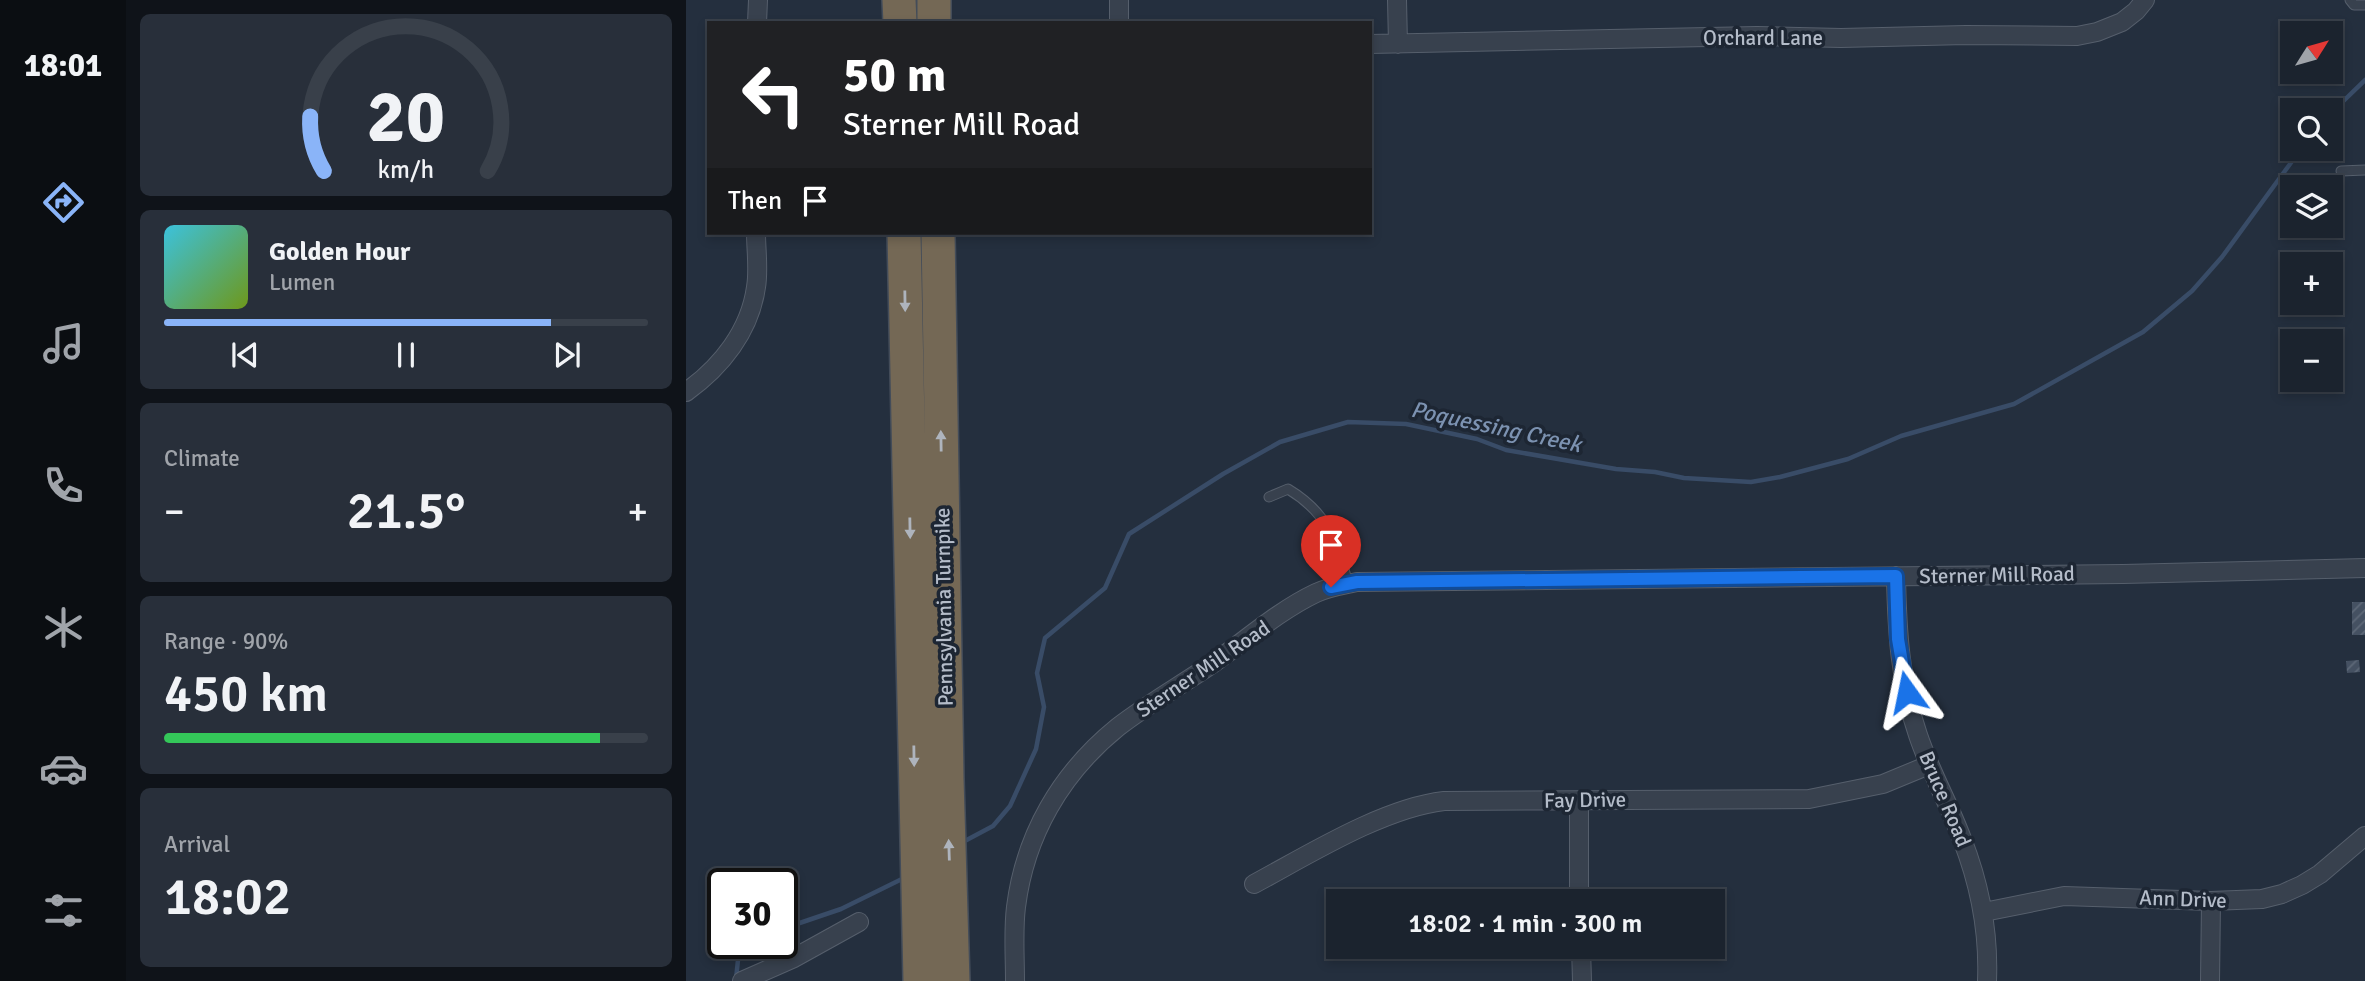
<!DOCTYPE html>
<html lang="en">
<head>
<meta charset="utf-8">
<style>
  body { margin:0; font-family:Signika,sans-serif; background:#282f3a; color:#f1f3f6; height:100vh; display:flex; flex-direction:column; font-size:26px; white-space:nowrap }
  * { box-sizing:border-box; margin:0 }
  p { font-size:23px; color:#a0a4aa }
  .icon { flex:none; width:38px; height:38px; fill:none; stroke:currentColor; stroke-width:2; stroke-linecap:round; stroke-linejoin:round }
  .map { position:relative; flex:1; overflow:hidden }
  .side { display:flex; flex-direction:column; gap:14px; padding:14px; background:#0f1319; width:560px }
  .side>* { flex:none }
  .banner { position:absolute; left:21px; top:21px; width:665px; height:214px; border-radius:0px; box-shadow:0 4px 10px #0003,0 0 0 2px #39404a; background:#202124; color:#fff; overflow:hidden }
  .needle { width:46px; rotate:53deg }
  .tools { position:absolute; left:1594px; top:21px; display:grid; gap:14px }
  .tools a { display:grid; place-items:center; width:63px; height:63px; border-radius:0px; background:#1b232e; box-shadow:0 4px 10px #0003,0 0 0 2px #39404a; font-size:35px }
  .speed { position:absolute; left:21px; top:868px; display:flex; gap:14px; font-size:35px; font-weight:700; text-align:center }
  .speed>* { display:grid; place-content:center; width:91px; height:91px; border-radius:50%; background:#1b232e; box-shadow:0 4px 10px #0003,0 0 0 2px #39404a; line-height:1 }
  .speed .limit { border:4px solid #111; border-radius:10px; background:#fff; color:#111 }
  .pin { position:absolute; display:grid; place-items:center; width:60px; height:60px; color:#fff; margin:-72px -30px; border-radius:50% 50% 50% 0; rotate:-45deg; box-shadow:0 0 7px #0007 }
  .pin .icon { rotate:45deg }
  .me { position:absolute; width:77px; margin:-38px; rotate:348deg; stroke-linejoin:round; filter:drop-shadow(0 0 5px #0008) }
  .turn { display:flex; align-items:center; gap:24px; height:147px; padding:0 21px; font-size:32px }
  .turn .icon { width:91px; height:91px; stroke-width:2.5 }
  .turn b { display:block; font-size:49px; line-height:60px }
  .then { display:flex; align-items:center; height:66px; padding:0 21px; background:#0003; gap:14px; font-size:26px }
  .big { font-size:52px; font-weight:600; line-height:1.1 }
  .side .widget { flex:1; display:flex; flex-direction:column; justify-content:center; gap:10px; min-width:0; padding:0 24px; border-radius:10px; background:#282f3a }
  .side .dial { align-items:center; gap:0 }
  .dial svg { height:182px; overflow:visible; fill:none; stroke:#39404a; stroke-width:7; stroke-linecap:round; text-anchor:middle }
  .dial text { fill:#f1f3f6; stroke:none }
  .song { display:flex; align-items:center; gap:21px }
  .cover { width:84px; height:84px; border-radius:10px; background:linear-gradient(135deg,hsl(190 70% 55%),hsl(80 70% 35%)) }
  .played { height:7px; border-radius:4px; background:linear-gradient(90deg,#8ab4f8 80%,#39404a 80%) }
  .keys { display:flex; justify-content:space-around; direction:ltr }
  .heat { display:flex; justify-content:space-between; align-items:center; font-size:38px; direction:ltr }
  .charge { height:10px; border-radius:5px; background:linear-gradient(90deg,#34c759 90%,#39404a 0) }
  .trip { position:absolute; left:640px; top:889px; width:399px; height:70px; border-radius:0px; background:#1b232e; box-shadow:0 4px 10px #0003,0 0 0 2px #39404a; font-weight:600; line-height:70px; text-align:center }
  main { display:flex; flex:1; min-height:0 }
  .tab-bar { display:flex; flex-direction:column; width:126px; justify-content:space-around; align-items:center; background:#0b0e12; color:#a0a4aa }
  .tab-bar .icon { width:49px; height:49px }
  .tab-bar .current { color:#8ab4f8 }
  .tab-bar b { font-size:32px; color:#f1f3f6 }
  .map>svg:first-child { display:block }
  .lines { fill:none; stroke-linecap:round; stroke-linejoin:round }
  .stream { stroke:#394c67; stroke-width:4.5 }
  .building { fill:url(#building-hatch) }
  .lane-casing { stroke:#565f6c; stroke-width:11 }
  .street-casing { stroke:#565f6c; stroke-width:20 }
  .highway-casing { stroke:#434c59; stroke-width:36 }
  .lane { stroke:#38414e; stroke-width:9 }
  .street { stroke:#38414e; stroke-width:18 }
  .highway { stroke:#746855; stroke-width:33 }
  .oneway { fill:#aeb4bd }
  .route-casing { stroke:#114b97; stroke-width:18 }
  .route { stroke:#1a73e8; stroke-width:12 }
  .labels { text-anchor:middle; dominant-baseline:central; stroke-width:7; stroke-linejoin:round; paint-order:stroke }
  .street-label { font-size:21px; fill:#b4bcc9; stroke:#1d2633 }
  .water-label { font-size:23px; font-style:italic; fill:#7c92b1; stroke:#1d2633 }
</style>
</head>
<body>
<main>
<nav class="tab-bar">
<b>18:01</b>
<svg class="icon current" aria-label="directions" viewBox="0 0 24 24"><path d="M12 3l9 9-9 9-9-9zM9 14v-3h6M13 9l2 2-2 2"/></svg>
<svg class="icon" aria-label="music" viewBox="0 0 24 24"><path d="M9 18V5l10-2v13"/><circle cx="6" cy="18" r="3"/><circle cx="16" cy="16" r="3"/></svg>
<svg class="icon" aria-label="phone" viewBox="0 0 24 24"><path d="M5 4h4l2 5-3 2q2 4 5 5l2-3 5 2v4C11 20 4 13 5 4z"/></svg>
<svg class="icon" aria-label="climate" viewBox="0 0 24 24"><path d="M12 3v18M4 7l16 10M4 17L20 7"/></svg>
<svg class="icon" aria-label="car" viewBox="0 0 24 24"><path d="M5 17H2v-5l4-1 3-4h7l3 4 3 1v5h-3M9 17h6M6 11h13"/><circle cx="7" cy="17" r="2"/><circle cx="17" cy="17" r="2"/></svg>
<svg class="icon" aria-label="filters" viewBox="0 0 24 24"><path d="M4 7h16M4 17h16"/><circle cx="9" cy="7" r="2"/><circle cx="15" cy="17" r="2"/></svg>
</nav>
<section class="side">
<div class="widget dial"><svg viewBox="0 0 100 80">
<path d="M14 69A42 42 0 1 1 86 69"/>
<path d="M14 69A42 42 0 0 1 8 45" stroke="#8ab4f8"/>
<text x="50" y="56" font-size="32" font-weight="700">20</text>
<text x="50" y="72" font-size="11">km/h</text>
</svg></div>
<div class="widget">
<div class="song"><i class="cover"></i><div><b>Golden Hour</b><p>Lumen</p></div></div>
<div class="played"></div>
<div class="keys"><svg class="icon" aria-label="previous" viewBox="0 0 24 24"><path d="M18 5L8 12l10 7zM5 5v14"/></svg><svg class="icon" aria-label="pause" viewBox="0 0 24 24"><path d="M8 5v14M16 5v14"/></svg><svg class="icon" aria-label="next" viewBox="0 0 24 24"><path d="M6 5l10 7-10 7zM19 5v14"/></svg></div>
</div>
<div class="widget"><p>Climate</p>
<div class="heat"><a>−</a><b class="big">21.5°</b><a>+</a></div>
</div>
<div class="widget"><p>Range · 90%</p><b class="big">450 km</b><div class="charge"></div></div>
<div class="widget"><p>Arrival</p><b class="big">18:02</b></div>
</section>
<div class="map">
<svg width="1679" height="981" viewBox="0 0 1679 981">
  <defs>
    <pattern id="building-hatch" width="6" height="6" patternUnits="userSpaceOnUse" patternTransform="scale(1.75)"><rect width="6" height="6" fill="#455162"/><path d="M-1 1l2-2M0 6l6-6M5 7l2-2" fill="none" stroke="#5d6877"/></pattern>
  </defs>
  <rect width="100%" height="100%" fill="#242f3e"/>
  <g class="lines">
    <!-- stream -->
    <path class="stream" d="M1645 113 1679 80
      M275 843 307 826 324 806 350 749 358 707 351 673 359 638 419 588 443 534 537 474 594 442 662 422 720 424 791 439 820 450 930 469 969 472 998 478 1065 482 1094 477 1162 459 1215 436 1328 404 1457 332 1506 291 1536 257 1615 149
      M96 929 155 909 220 877
      M50 979 52 960 67 943"/>
  </g>
  <!-- building -->
  <path class="building" d="M1666 602H1679V635H1666Z
    M1673 660 1674 672 1661 673 1660 661Z"/>
  <g class="lines">
    <!-- lane casing -->
    <g class="lane-casing">
      <path id="lane" d="M1664 0 1668 5H1679
        M1655 171 1679 170
        M583 497 602 489C642 513 651 541 662 584"/>
    </g>
    <!-- street casing -->
    <g class="street-casing">
      <path id="street" d="M433 0V23
        M711 0 712 44
        M71 23 72 0
        M684 44 1071 36 1155 38 1280 35 1391 36 1411 32 1436 22 1450 11 1459 0
        M0 392C35 367 64 331 70 287 73 270 70 250 70 233
        M1210 576C1211 630 1214 683 1232 735 1244 771 1263 804 1276 839 1294 885 1303 932 1301 981
        M893 801V901
        M568 884C622 855 697 808 758 801L1123 799 1197 784 1243 765
        M1298 912 1378 896 1525 901 1576 899 1596 894 1616 885 1634 874 1679 836
        M895 947 896 981
        M56 981 108 958 173 922
        M329 981C329 956 327 931 330 907 339 835 375 773 432 727 463 703 497 684 529 662 561 639 594 610 630 593 643 587 657 585 671 582L1437 574 1679 568
        M1524 981 1525 901"/>
    </g>
    <!-- highway casing -->
    <g class="highway-casing">
      <path id="highway" d="M213 0 214 23
        M248 0V23
        M218 233 234 981
        M252 233 261 779 267 981"/>
    </g>
    <!-- lane -->
    <use href="#lane" class="lane"/>
    <!-- street -->
    <use href="#street" class="street"/>
    <!-- highway -->
    <use href="#highway" class="highway"/>
  </g>
  <!-- one-way arrows -->
  <defs><path id="oneway-solid" d="M-6-.8H1V-3.2L6.5 0L1 3.2V.8H-6Z" transform="scale(1.75)"/></defs>
  <g class="oneway">
    <use href="#oneway-solid" transform="translate(219 301) rotate(89)"/>
    <use href="#oneway-solid" transform="translate(255 441) rotate(-91)"/>
    <use href="#oneway-solid" transform="translate(224 528) rotate(89)"/>
    <use href="#oneway-solid" transform="translate(228 756) rotate(89)"/>
    <use href="#oneway-solid" transform="translate(263 850) rotate(-92)"/>
  </g>
  <g class="lines">
    <!-- route casing -->
    <g class="route-casing">
      <path id="route" d="M645 587 671 582 1210 576 1212 639 1221 692"/>
    </g>
    <!-- route -->
    <use href="#route" class="route"/>
  </g>
  <g class="labels">
    <!-- street labels -->
    <g class="street-label">
      <text x="1077" y="38">Orchard Lane</text>
      <text transform="translate(1311 575) rotate(-1)">Sterner Mill Road</text>
      <text transform="translate(258 607) rotate(-91)">Pennsylvania Turnpike</text>
      <text transform="translate(517 669) rotate(-34)">Sterner Mill Road</text>
      <text transform="translate(1259 799) rotate(67)">Bruce Road</text>
      <text transform="translate(899 800) rotate(-1)">Fay Drive</text>
      <text transform="translate(1497 899) rotate(2)">Ann Drive</text>
    </g>
    <!-- water labels -->
    <g class="water-label">
      <text transform="translate(810 427) rotate(12)">Poquessing Creek</text>
    </g>
  </g>
</svg>
<div class="tools">
<a><svg class="needle" viewBox="-14 -14 28 28"><path d="M0-13l5 13h-10z" fill="#e53935"/><path d="M0 13l5-13h-10z" fill="#a0a4aa"/></svg></a>
<a><svg class="icon" aria-label="search" viewBox="0 0 24 24"><circle cx="10" cy="10" r="6"/><path d="M15 15l6 6"/></svg></a>
<a><svg class="icon" aria-label="layers" viewBox="0 0 24 24"><path d="M12 4l9 5-9 5-9-5zM3 14l9 5 9-5"/></svg></a>
<a>+</a>
<a>−</a>
</div>
<div class="speed"><div class="limit">30</div></div>
<div class="pin" style="left:645px;top:587px;background:#d93025"><svg class="icon" aria-label="arrive" viewBox="0 0 24 24"><path d="M6 21V4h12l-3 4 3 4H6"/></svg></div>
<svg class="me" style="left:1221px;top:692px" viewBox="-20 -20 40 40"><path d="M0-17L14 15 0 8-14 15z" fill="#1a73e8" stroke="#fff" stroke-width="4"/></svg>
<div class="trip">18:02 · 1 min · 300 m</div>
<div class="banner">
<div class="turn"><svg class="icon" aria-label="left" viewBox="0 0 24 24"><path d="M17 20v-9H6M10 6l-5 5 5 5"/></svg><div><b>50 m</b>Sterner Mill Road</div></div>
<div class="then">Then<svg class="icon" aria-label="arrive" viewBox="0 0 24 24"><path d="M6 21V4h12l-3 4 3 4H6"/></svg></div>
</div>
</div>
</main>
</body>
</html>
